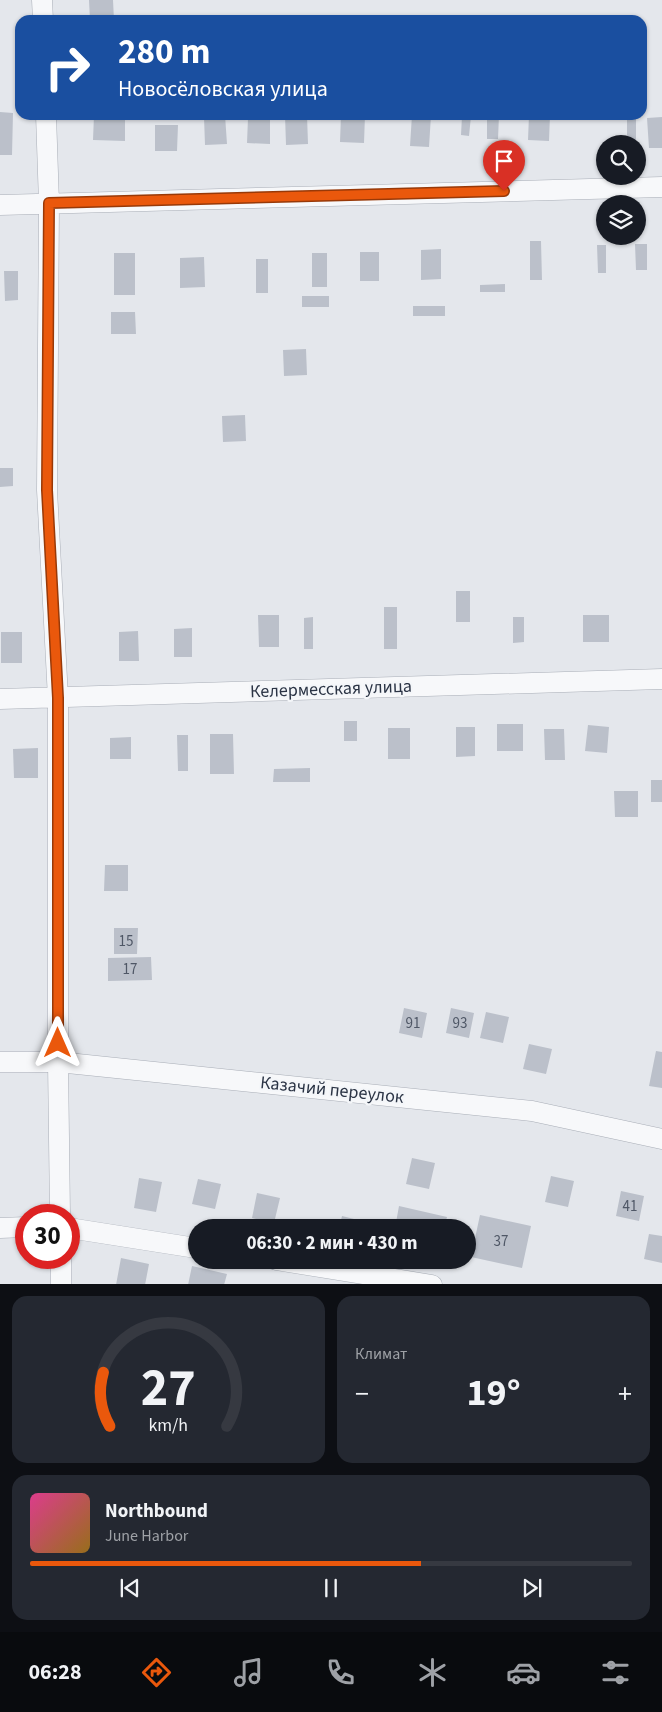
<!DOCTYPE html>
<html lang="ru">
<head>
<meta charset="utf-8">
<style>
  body { margin:0; font-family:"Source Sans 3",sans-serif; background:#242831; color:#f1f3f6; height:100vh; display:flex; flex-direction:column; font-size:19px; white-space:nowrap }
  * { box-sizing:border-box; margin:0 }
  p { font-size:16px; color:#9ea1a6 }
  .icon { flex:none; width:28px; height:28px; fill:none; stroke:currentColor; stroke-width:2; stroke-linecap:round; stroke-linejoin:round }
  .map { position:relative; height:1284px; overflow:hidden }
  .side { display:flex; flex-direction:column; gap:12px; padding:12px; background:#0d0f14; flex:1 }
  .side>* { flex:none }
  .top-card { position:absolute; left:15px; top:15px; width:632px; height:105px; border-radius:15px; box-shadow:0 1px 4px #0004; background:#1a4fa0; color:#fff; overflow:hidden }
  .buttons { position:absolute; left:596px; top:135px; display:grid; gap:10px }
  .buttons a { display:grid; place-items:center; width:50px; height:50px; border-radius:50%; background:#171b24; box-shadow:0 1px 4px #0004; font-size:25px }
  .speed { position:absolute; left:15px; top:1204px; display:flex; gap:10px; font-size:25px; font-weight:700; text-align:center }
  .speed>* { display:grid; place-content:center; width:65px; height:65px; border-radius:50%; background:#171b24; box-shadow:0 1px 4px #0004; line-height:1 }
  .speed .limit { border:8px solid #d22; background:#fff; color:#111 }
  .pin { position:absolute; display:grid; place-items:center; width:42px; height:42px; color:#fff; margin:-51px -21px; border-radius:50% 50% 50% 0; rotate:-45deg; box-shadow:0 0 5px #0007 }
  .pin .icon { rotate:45deg }
  .me { position:absolute; width:55px; margin:-28px; rotate:0deg; stroke-linejoin:round; filter:drop-shadow(0 0 4px #0008) }
  .turn { display:flex; align-items:center; gap:18px; height:105px; padding:0 20px; font-size:22px }
  .turn .icon { width:65px; height:65px; stroke-width:2.5 }
  .turn b { display:block; font-size:35px; line-height:42px }
  .big { font-size:38px; font-weight:700; line-height:1.1 }
  .side .tile { flex:1; display:flex; flex-direction:column; justify-content:center; gap:8px; min-width:0; padding:0 18px; border-radius:15px; background:#242831 }
  .side .dial { align-items:center; gap:0 }
  .dial svg { height:130px; overflow:visible; fill:none; stroke:#363941; stroke-width:7; stroke-linecap:round; text-anchor:middle }
  .dial text { fill:#f1f3f6; stroke:none }
  .song { display:flex; align-items:center; gap:15px }
  .cover { width:60px; height:60px; border-radius:8px; background:linear-gradient(135deg,hsl(330 70% 55%),hsl(40 70% 35%)) }
  .played { height:5px; border-radius:2px; background:linear-gradient(90deg,#ea580c 65%,#363941 65%) }
  .keys { display:flex; justify-content:space-around; direction:ltr }
  .heat { display:flex; justify-content:space-between; align-items:center; font-size:28px; direction:ltr }
  .side .tiles { flex:1; display:grid; gap:12px; grid-template-columns:1fr 1fr }
  .tile:last-child { grid-column:span 2 }
  .trip { position:absolute; left:188px; top:1219px; width:288px; height:50px; border-radius:25px; background:#171b24; box-shadow:0 1px 4px #0004; font-weight:700; line-height:50px; text-align:center }
  .menu { display:flex; height:80px; justify-content:space-around; align-items:center; background:#090b0e; color:#9ea1a6 }
  .menu .icon { width:35px; height:35px }
  .menu .active { color:#ea580c }
  .menu b { font-size:22px; color:#f1f3f6 }
  .map>svg:first-child { display:block }
  .building { fill:#bbc0ca }
  .lines { fill:none; stroke-linecap:round; stroke-linejoin:round }
  .minor-casing { stroke:#a9aeb7; stroke-width:21 }
  .minor { stroke:#f7f8fa; stroke-width:20 }
  .route-casing { stroke:#983908; stroke-width:12 }
  .route { stroke:#ea580c; stroke-width:9 }
  .labels { text-anchor:middle; dominant-baseline:central; stroke-width:4.5; stroke-linejoin:round; paint-order:stroke }
  .number-label { font-size:15px; fill:#4f5766 }
  .street-label { font-size:18px; fill:#2b3445; stroke:#f4f6f9 }
</style>
</head>
<body>
<div class="map">
<svg width="662" height="1285" viewBox="0 0 662 1285">
  <rect width="100%" height="100%" fill="#e4e7ec"/>
  <!-- building -->
  <path class="building" d="M89 0H113L114 20H90Z
    M0 112 13 113 12 155H0Z
    M94 115H125V141L93 140Z
    M225 115 227 144 205 145 204 117Z
    M285 115H307L308 144 286 145Z
    M341 115H365L364 143 340 142Z
    M412 115H431L429 147 410 146Z
    M487 115H499L498 139H487Z
    M529 115H550L549 141 528 140Z
    M627 115H636V144H627Z
    M462 116H471L469 136 461 135Z
    M662 117V148H649L647 118Z
    M248 118 270 119V144L247 143Z
    M155 125H178L177 151H155Z
    M530 241H541L542 280H530Z
    M635 244H647V270H636Z
    M597 245H606V273H598Z
    M441 249V279L421 280V250Z
    M360 252H379V281H360Z
    M114 253H135V295H114Z
    M312 253H327V287H312Z
    M204 257 205 287 180 288V258Z
    M256 259H268V293H256Z
    M4 271H18V300L5 301Z
    M505 284V292H480V285Z
    M302 296H329V307H302Z
    M413 306H445V316H413Z
    M111 312H135L136 334H111Z
    M306 349 307 375 284 376 283 350Z
    M245 415 246 441 223 442 222 416Z
    M0 468H13V486L0 487Z
    M456 591H470V622H456Z
    M384 607H397V649H384Z
    M258 615H279V647H259Z
    M583 615H609V642H583Z
    M313 617V649H304V618Z
    M513 617H524V642L513 643Z
    M192 628V657H174V629Z
    M138 631 139 661H119V632Z
    M1 632H22V663H1Z
    M344 721H357V741H344Z
    M497 724H523V751H497Z
    M588 725 609 727 607 753 585 751Z
    M456 727H475V756L456 757Z
    M388 728H410V759H388Z
    M544 729H564L565 760H545Z
    M210 734H233L234 774H210Z
    M177 735H188V771H178Z
    M131 737V759H110V738Z
    M38 748V778H14L13 749Z
    M310 768V782H273L274 769Z
    M651 780H662V802H651Z
    M614 791H638V817H615Z
    M105 865H128V891H104Z
    M114 928H138L137 954H114Z
    M151 957 152 980 108 981V958Z
    M404 1008 427 1013 422 1038 399 1033Z
    M451 1008 474 1013 469 1038 446 1033Z
    M486 1012 509 1017 503 1043 480 1038Z
    M529 1044 552 1049 546 1074 523 1069Z
    M656 1051 662 1052V1088L649 1086Z
    M412 1158 435 1163 429 1189 406 1184Z
    M551 1176 574 1181 568 1207 545 1202Z
    M139 1178 162 1182 156 1212 134 1208Z
    M198 1179 221 1184 215 1209 192 1204Z
    M621 1191 644 1196 639 1221 616 1216Z
    M257 1193 280 1198 274 1223 252 1218Z
    M399 1206 447 1217 444 1228H395Z
    M480 1215 531 1226 522 1268 471 1257Z
    M342 1216 366 1222 365 1228H339Z
    M649 1234 662 1236V1263L644 1259Z
    M121 1258 149 1264 145 1285H116Z
    M192 1266 227 1274 224 1285H188Z"/>
  <g class="lines">
    <!-- minor casing -->
    <g class="minor-casing">
      <path id="minor" d="M42 0 43 20
        M46 115 49 203 47 490 58 698V1062L60 1215
        M0 205 662 187
        M0 699 662 679
        M0 1062H58L532 1111 662 1139
        M0 1228 26 1227
        M69 1228 196 1248
        M61 1258V1285
        M276 1260 432 1285"/>
    </g>
    <!-- minor -->
    <use href="#minor" class="minor"/>
  </g>
  <g class="lines">
    <!-- route casing -->
    <g class="route-casing">
      <path id="route" d="M58 1043V698L47 490 49 203 504 191"/>
    </g>
    <!-- route -->
    <use href="#route" class="route"/>
  </g>
  <g class="labels">
    <!-- number labels -->
    <g class="number-label">
      <text x="126" y="941">15</text>
      <text x="130" y="969">17</text>
      <text x="413" y="1023">91</text>
      <text x="460" y="1023">93</text>
      <text x="630" y="1206">41</text>
      <text x="501" y="1241">37</text>
    </g>
    <!-- street labels -->
    <g class="street-label">
      <text transform="translate(331 689) rotate(-2)">Келермесская улица</text>
      <text transform="translate(332 1090) rotate(6)">Казачий переулок</text>
    </g>
  </g>
</svg>
<div class="buttons">
<a><svg class="icon" aria-label="search" viewBox="0 0 24 24"><circle cx="10" cy="10" r="6"/><path d="M15 15l6 6"/></svg></a>
<a><svg class="icon" aria-label="layers" viewBox="0 0 24 24"><path d="M12 4l9 5-9 5-9-5zM3 14l9 5 9-5"/></svg></a>
</div>
<div class="speed"><div class="limit">30</div></div>
<div class="pin" style="left:504px;top:191px;background:#d93025"><svg class="icon" aria-label="arrive" viewBox="0 0 24 24"><path d="M6 21V4h12l-3 4 3 4H6"/></svg></div>
<svg class="me" style="left:58px;top:1043px" viewBox="-20 -20 40 40"><path d="M0-17L14 15 0 8-14 15z" fill="#ea580c" stroke="#fff" stroke-width="4"/></svg>
<div class="trip">06:30 · 2 мин · 430 m</div>
<div class="top-card">
<div class="turn"><svg class="icon" aria-label="right" viewBox="0 0 24 24"><path d="M7 20v-9h11M14 6l5 5-5 5"/></svg><div><b>280 m</b>Новосёловская улица</div></div>
</div>
</div>
<section class="side">
<div class="tiles">
<div class="tile dial"><svg viewBox="0 0 100 80">
<path d="M14 69A42 42 0 1 1 86 69"/>
<path d="M14 69A42 42 0 0 1 10 36" stroke="#ea580c"/>
<text x="50" y="56" font-size="32" font-weight="700">27</text>
<text x="50" y="72" font-size="11">km/h</text>
</svg></div>
<div class="tile"><p>Климат</p>
<div class="heat"><a>−</a><b class="big">19°</b><a>+</a></div>
</div>
<div class="tile">
<div class="song"><i class="cover"></i><div><b>Northbound</b><p>June Harbor</p></div></div>
<div class="played"></div>
<div class="keys"><svg class="icon" aria-label="previous" viewBox="0 0 24 24"><path d="M18 5L8 12l10 7zM5 5v14"/></svg><svg class="icon" aria-label="pause" viewBox="0 0 24 24"><path d="M8 5v14M16 5v14"/></svg><svg class="icon" aria-label="next" viewBox="0 0 24 24"><path d="M6 5l10 7-10 7zM19 5v14"/></svg></div>
</div>
</div>
</section>
<nav class="menu">
<b>06:28</b>
<svg class="icon active" aria-label="directions" viewBox="0 0 24 24"><path d="M12 3l9 9-9 9-9-9zM9 14v-3h6M13 9l2 2-2 2"/></svg>
<svg class="icon" aria-label="music" viewBox="0 0 24 24"><path d="M9 18V5l10-2v13"/><circle cx="6" cy="18" r="3"/><circle cx="16" cy="16" r="3"/></svg>
<svg class="icon" aria-label="phone" viewBox="0 0 24 24"><path d="M5 4h4l2 5-3 2q2 4 5 5l2-3 5 2v4C11 20 4 13 5 4z"/></svg>
<svg class="icon" aria-label="climate" viewBox="0 0 24 24"><path d="M12 3v18M4 7l16 10M4 17L20 7"/></svg>
<svg class="icon" aria-label="car" viewBox="0 0 24 24"><path d="M5 17H2v-5l4-1 3-4h7l3 4 3 1v5h-3M9 17h6M6 11h13"/><circle cx="7" cy="17" r="2"/><circle cx="17" cy="17" r="2"/></svg>
<svg class="icon" aria-label="filters" viewBox="0 0 24 24"><path d="M4 7h16M4 17h16"/><circle cx="9" cy="7" r="2"/><circle cx="15" cy="17" r="2"/></svg>
</nav>
</body>
</html>
